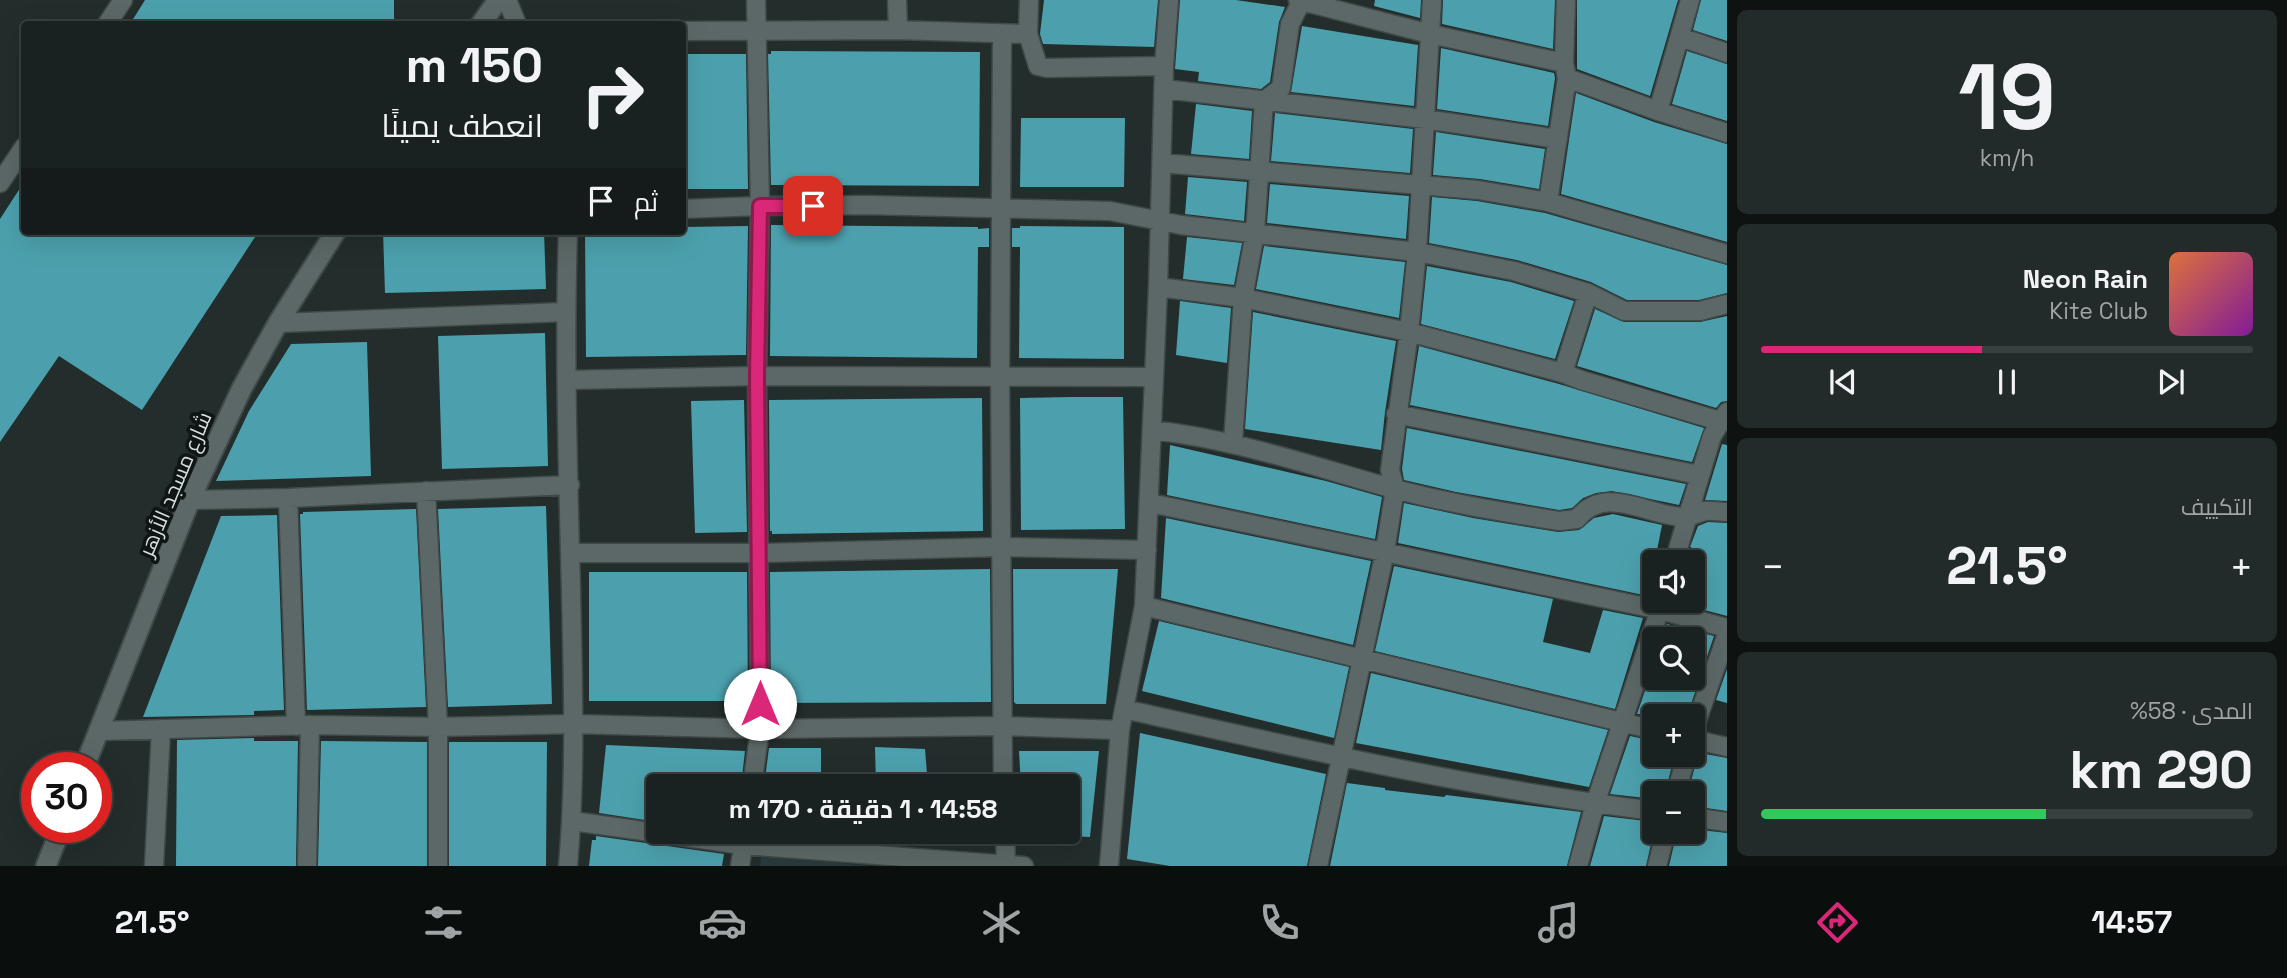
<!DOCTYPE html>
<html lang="ar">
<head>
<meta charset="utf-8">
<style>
  body { margin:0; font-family:"Space Grotesk",Cairo,sans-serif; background:#232a2a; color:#f1f3f6; direction:rtl; height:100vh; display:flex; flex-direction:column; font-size:26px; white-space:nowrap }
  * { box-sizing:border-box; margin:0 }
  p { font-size:23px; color:#9fa4a5 }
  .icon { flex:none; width:38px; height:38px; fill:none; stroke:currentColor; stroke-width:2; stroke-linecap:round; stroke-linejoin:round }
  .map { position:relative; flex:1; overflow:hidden; direction:ltr }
  .drawer { display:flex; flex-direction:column; gap:10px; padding:10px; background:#0e1312; width:560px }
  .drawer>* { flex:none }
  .banner { position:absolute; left:21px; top:21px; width:665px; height:214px; border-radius:7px; box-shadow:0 7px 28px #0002,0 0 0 2px #383f3f; direction:rtl; background:#1a2221; color:#f1f3f6; overflow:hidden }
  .fabs { position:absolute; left:1642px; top:550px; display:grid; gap:14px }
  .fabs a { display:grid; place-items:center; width:63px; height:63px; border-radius:7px; background:#1a2221; box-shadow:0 7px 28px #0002,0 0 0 2px #383f3f; font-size:35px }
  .speed { position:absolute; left:21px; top:752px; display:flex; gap:14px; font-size:35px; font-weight:700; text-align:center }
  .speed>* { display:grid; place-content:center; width:91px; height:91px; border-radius:50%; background:#1a2221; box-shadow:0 7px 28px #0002,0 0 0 2px #383f3f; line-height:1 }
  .speed .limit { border:10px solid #d22; background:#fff; color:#111 }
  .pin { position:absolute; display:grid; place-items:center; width:60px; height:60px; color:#fff; margin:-30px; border-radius:14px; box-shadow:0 4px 10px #0006 }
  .me { position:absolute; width:77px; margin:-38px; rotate:0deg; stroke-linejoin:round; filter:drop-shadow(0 0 5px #0008) }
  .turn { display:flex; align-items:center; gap:24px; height:147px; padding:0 28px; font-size:32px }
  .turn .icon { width:91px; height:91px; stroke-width:2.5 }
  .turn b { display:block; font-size:49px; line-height:60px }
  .then { display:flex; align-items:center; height:66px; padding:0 28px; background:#0003; gap:14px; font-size:26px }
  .big { font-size:52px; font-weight:700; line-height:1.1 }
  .drawer .card { flex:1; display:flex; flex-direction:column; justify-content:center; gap:10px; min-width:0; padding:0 24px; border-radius:10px; background:#232a2a }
  .drawer .dial { align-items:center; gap:0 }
  .dial b { font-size:91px; line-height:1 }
  .song { display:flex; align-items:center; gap:21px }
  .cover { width:84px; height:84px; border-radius:10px; background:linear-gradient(135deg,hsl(20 70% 55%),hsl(290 70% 35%)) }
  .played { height:7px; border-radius:4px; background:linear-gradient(90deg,#db2777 45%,#383f3f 45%) }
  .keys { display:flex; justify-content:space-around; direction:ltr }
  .heat { display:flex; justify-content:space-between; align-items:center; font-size:38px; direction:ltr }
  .charge { height:10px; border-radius:5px; background:linear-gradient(90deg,#34c759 58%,#383f3f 0) }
  .trip { position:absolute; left:646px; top:774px; width:434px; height:70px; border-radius:7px; background:#1a2221; box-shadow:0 7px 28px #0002,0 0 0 2px #383f3f; font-weight:700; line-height:70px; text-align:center; direction:rtl }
  .tabs { display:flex; height:112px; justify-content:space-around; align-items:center; background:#0a0e0d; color:#9fa4a5 }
  .tabs .icon { width:49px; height:49px }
  .tabs .current { color:#db2777 }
  .tabs b { font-size:32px; color:#f1f3f6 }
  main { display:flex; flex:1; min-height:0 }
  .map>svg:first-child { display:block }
  .built { fill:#283b3a }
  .building { fill:#4ca0ad }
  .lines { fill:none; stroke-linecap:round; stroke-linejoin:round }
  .minor-casing { stroke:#404948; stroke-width:21 }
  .tertiary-casing { stroke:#404948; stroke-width:23 }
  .minor { stroke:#5c6867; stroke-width:18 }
  .tertiary { stroke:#5c6867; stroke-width:19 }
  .route-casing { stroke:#8e194d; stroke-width:18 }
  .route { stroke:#db2777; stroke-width:12 }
  .labels { text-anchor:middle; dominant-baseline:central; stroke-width:7; stroke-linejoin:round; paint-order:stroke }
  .street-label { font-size:21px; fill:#d6dddd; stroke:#0f1414 }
</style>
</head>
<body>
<main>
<section class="drawer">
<div class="card dial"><b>19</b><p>km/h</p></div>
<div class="card">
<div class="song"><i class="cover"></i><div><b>Neon Rain</b><p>Kite Club</p></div></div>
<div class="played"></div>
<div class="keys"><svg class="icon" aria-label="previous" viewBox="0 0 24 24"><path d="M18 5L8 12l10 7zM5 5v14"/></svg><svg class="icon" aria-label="pause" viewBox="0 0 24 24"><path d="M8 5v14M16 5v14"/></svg><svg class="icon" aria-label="next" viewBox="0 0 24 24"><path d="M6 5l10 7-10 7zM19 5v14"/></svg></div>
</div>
<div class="card"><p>التكييف</p>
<div class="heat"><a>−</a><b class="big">21.5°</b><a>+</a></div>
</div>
<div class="card"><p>المدى · 58%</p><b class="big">290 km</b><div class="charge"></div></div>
</section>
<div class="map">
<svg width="1727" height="866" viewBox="0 0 1727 866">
  <rect width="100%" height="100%" fill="#222d2c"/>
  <!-- built -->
  <path class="built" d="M761 856 804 860 871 866H760Z"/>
  <!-- building -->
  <path class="building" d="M145 0H394V24H130Z
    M1044 0H1158L1154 47 1043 44 1040 34Z
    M1180 0H1236L1285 7 1279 22 1270 82 1261 89 1198 81 1199 72 1175 69Z
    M1375 0H1421L1420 18 1374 6Z
    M1443 0H1555L1553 49 1442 24Z
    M1577 0H1678L1650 96 1577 69Z
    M1701 0H1727V41L1693 30Z
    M1302 26 1418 45 1414 106 1291 92Z
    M1441 48 1554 73 1555 78 1548 126 1437 109Z
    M771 51 980 52 979 186 771 185 768 54H771Z
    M1687 51 1727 64V121L1672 104Z
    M682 54H746L748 189H682Z
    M1576 93 1654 122 1727 144V242L1561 194Z
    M1196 104 1252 111 1249 159 1191 154Z
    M1275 113 1413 129 1410 173 1271 161Z
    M1021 118H1125L1124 187H1020Z
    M1436 132 1545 149 1539 189 1480 179 1433 175Z
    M1188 177 1247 182 1244 221 1185 214Z
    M24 182V231H259L142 410 59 356 0 442V219Z
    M1270 184 1409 196 1406 239 1267 223Z
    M1432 197 1477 201 1545 213 1727 265V293L1699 300H1627L1591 282 1517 260 1429 243Z
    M771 225 978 227V229L989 228V247H978L977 358 770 356Z
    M748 226 746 355 586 357 585 231H682V227Z
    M1020 226 1124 227V359L1019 358 1020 247H1012V228H1020Z
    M383 231H544L546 289 385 293Z
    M1187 237 1242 243 1234 285 1183 279Z
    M1264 246 1405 262 1399 318 1256 289Z
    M1427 266 1511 282 1574 301 1555 359 1421 324Z
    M1180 301 1231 308 1227 363 1176 355Z
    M1595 309 1624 322H1700L1727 316V401L1721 402 1716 408 1577 366Z
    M1253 312 1396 341 1385 412 1381 450 1245 429Z
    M545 333 548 466 442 469 438 336Z
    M367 342 371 476 216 481 249 411 291 344Z
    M1419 346 1559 384 1704 428 1692 462 1410 405Z
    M1072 397H1123L1125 529 1021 530 1020 398Z
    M982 398 983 531 772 534V531H770L769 400Z
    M744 400 747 532 695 533 691 401Z
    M1407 428 1686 484 1679 505 1612 491 1596 493 1583 498 1572 508 1559 510 1456 492 1404 480 1402 469Z
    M1722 444 1727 445V501L1705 500Z
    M1170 445 1326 481 1382 497 1375 539 1167 495Z
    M1404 503 1473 518 1558 532 1579 530 1594 518 1613 514 1662 525 1648 596 1398 543Z
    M546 506 552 704 448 707 438 509Z
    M416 509 426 707 307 710 300 514H303V512Z
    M277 515 284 710 254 711V715L143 717 221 516Z
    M1166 518 1371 561 1353 645 1161 598Z
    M1708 522 1727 523V616L1674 602V600H1692V555L1695 549 1690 547 1698 526Z
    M1394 566 1553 599 1543 642 1590 653 1603 610 1643 618 1615 709 1375 651Z
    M990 569 991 702 774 703V701H771L770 572Z
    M1013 569H1118L1106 704H1016L1014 702Z
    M589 572H747L748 701H589Z
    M1159 621 1349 667 1334 738 1142 691Z
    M1667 624 1714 636 1687 716 1637 714 1654 664V677H1692V639H1662Z
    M1727 669V703L1716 700Z
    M1371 673 1608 730 1589 787 1356 743Z
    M1140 733 1326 774 1307 866H1170L1127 859Z
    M1630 736 1654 741V754H1675L1665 793H1654V799L1610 794Z
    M254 738V741H298L296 866H176L177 740Z
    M321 741 427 742V866H318Z
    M449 742H547L546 866H449Z
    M606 745 745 751 741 786H658V822L599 813Z
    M875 747 925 749 928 786H876Z
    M769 748H821V786H764Z
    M1019 751H1099L1090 837 1068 836V786H1021Z
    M1700 753 1727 758V811L1692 806V793H1688L1698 754Z
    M1347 783 1385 788V790L1444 797 1446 795 1581 812 1567 866H1330Z
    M1604 816 1654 822V831L1646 866H1590Z
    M1692 829 1727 833V866H1669L1677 831H1692Z
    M596 836 724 854 722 866H589L592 840H596Z"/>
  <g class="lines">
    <!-- minor casing -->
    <g class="minor-casing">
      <path id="minor" d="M507 0 517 24
        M897 0 898 30
        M1029 0 1028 34 1038 66 1047 68 1164 66
        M1298 0 1430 34 1564 63
        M107 24 123 0
        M682 31 898 30 1028 34
        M1002 34 1000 377 1003 786
        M1680 37 1727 53
        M1567 78 1658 111 1727 133
        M1164 89 1425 119 1558 139
        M1658 111 1690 0
        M1162 163 1478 190 1548 202 1727 254
        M0 183 24 147
        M1548 202 1567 78 1564 63 1566 0
        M682 209 760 206 867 205 1110 211 1181 225 1417 252 1514 271 1588 293 1624 311H1700L1727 304
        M568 231C564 351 568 471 571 591 573 683 576 774 568 866
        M1158 287 1243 298 1409 332 1563 373 1581 380 1723 422
        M278 323 565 312
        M1563 373 1588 293
        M567 380 757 376 1154 377
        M1396 414 1699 475
        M1152 430C1234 439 1312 466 1391 488 1446 503 1503 512 1559 521L1577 519C1605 483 1647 516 1684 517 1691 517 1698 513 1705 511 1712 510 1720 512 1727 512
        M1233 442 1243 298 1255 233 1264 101 1281 88 1290 24 1302 0
        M426 491 438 727V866
        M288 498 296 726
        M190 500 288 498 570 485
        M1150 503 1660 610 1727 628
        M570 553H760L1002 547 1147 550
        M1674 562 1712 436 1727 412
        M1144 606 1654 730
        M1124 709C1299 748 1475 789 1654 811
        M98 731 310 725 438 727 574 724 760 729 1001 726 1120 730
        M1692 735 1727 634
        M1692 739 1727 747
        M752 786 760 729 757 376 760 206 756 0
        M1676 793 1687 754
        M1692 817 1727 822
        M572 821 743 845 1024 866
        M1005 831 1006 864
        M154 866 161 729
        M307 866 310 725
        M740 866 745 831
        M1109 866 1120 730 1144 606 1158 287 1164 66 1169 0
        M1318 866 1385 551 1395 489 1390 470 1409 332 1417 252 1432 0
        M1578 866 1595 804 1663 600
        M1657 866 1666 831"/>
    </g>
    <!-- tertiary casing -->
    <g class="tertiary-casing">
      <path id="tertiary" d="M481 24 498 0
        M84 768 190 500 242 388 278 323 336 231
        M46 866 61 828"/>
    </g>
    <!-- minor -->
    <use href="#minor" class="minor"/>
    <!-- tertiary -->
    <use href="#tertiary" class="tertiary"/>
  </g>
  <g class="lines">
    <!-- route casing -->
    <g class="route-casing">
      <path id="route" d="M760 704 757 376 760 206H813"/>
    </g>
    <!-- route -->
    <use href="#route" class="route"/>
  </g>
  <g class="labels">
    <!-- street labels -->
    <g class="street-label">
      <text transform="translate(175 484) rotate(-67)">شارع مسجد الأزهر</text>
    </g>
  </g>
</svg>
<div class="fabs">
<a><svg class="icon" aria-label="sound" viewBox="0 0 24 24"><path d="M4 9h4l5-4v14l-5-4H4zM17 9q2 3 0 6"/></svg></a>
<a><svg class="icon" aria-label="search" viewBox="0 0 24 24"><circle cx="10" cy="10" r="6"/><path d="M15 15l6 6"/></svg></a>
<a>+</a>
<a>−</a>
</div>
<div class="speed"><div class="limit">30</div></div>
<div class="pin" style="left:813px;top:206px;background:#d93025"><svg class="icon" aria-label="arrive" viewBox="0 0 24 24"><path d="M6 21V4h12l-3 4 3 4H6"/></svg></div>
<svg class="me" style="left:760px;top:704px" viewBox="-20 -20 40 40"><circle r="19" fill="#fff"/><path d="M0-13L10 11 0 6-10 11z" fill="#db2777"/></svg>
<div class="trip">14:58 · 1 دقيقة · 170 m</div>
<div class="banner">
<div class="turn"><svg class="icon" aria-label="right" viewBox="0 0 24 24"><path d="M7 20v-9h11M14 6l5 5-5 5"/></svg><div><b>150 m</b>انعطف يمينًا</div></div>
<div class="then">ثم<svg class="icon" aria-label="arrive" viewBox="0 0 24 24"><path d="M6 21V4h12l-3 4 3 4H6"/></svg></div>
</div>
</div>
</main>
<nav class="tabs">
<b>14:57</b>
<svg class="icon current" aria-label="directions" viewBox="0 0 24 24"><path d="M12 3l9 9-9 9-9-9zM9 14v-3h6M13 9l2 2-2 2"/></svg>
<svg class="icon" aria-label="music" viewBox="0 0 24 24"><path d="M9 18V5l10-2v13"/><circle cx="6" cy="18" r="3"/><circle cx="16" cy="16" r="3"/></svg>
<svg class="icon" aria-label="phone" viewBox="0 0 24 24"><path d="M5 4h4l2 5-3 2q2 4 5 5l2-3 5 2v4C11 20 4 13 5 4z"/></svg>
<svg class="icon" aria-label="climate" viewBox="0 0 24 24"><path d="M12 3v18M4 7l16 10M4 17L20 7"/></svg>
<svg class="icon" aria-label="car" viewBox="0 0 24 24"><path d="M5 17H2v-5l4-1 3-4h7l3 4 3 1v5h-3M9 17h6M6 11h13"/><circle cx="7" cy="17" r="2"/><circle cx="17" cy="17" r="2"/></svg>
<svg class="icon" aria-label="filters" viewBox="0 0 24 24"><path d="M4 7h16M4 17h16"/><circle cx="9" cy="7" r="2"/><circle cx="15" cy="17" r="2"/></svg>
<b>21.5°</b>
</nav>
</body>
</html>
